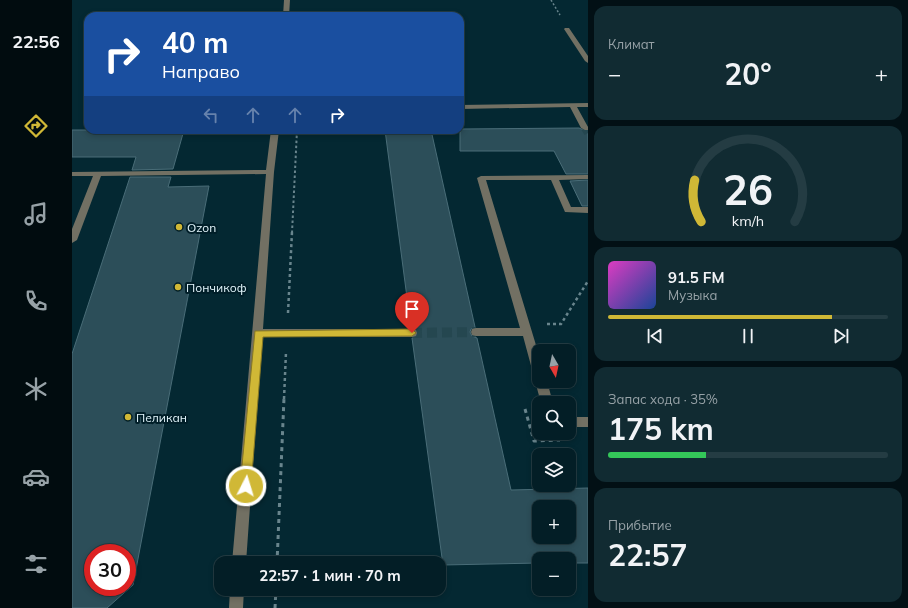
<!DOCTYPE html>
<html lang="ru">
<head>
<meta charset="utf-8">
<style>
  body { margin:0; font-family:Mulish,sans-serif; background:#112b32; color:#f1f3f6; height:100vh; display:flex; flex-direction:column; font-size:15px; white-space:nowrap }
  * { box-sizing:border-box; margin:0 }
  p { font-size:13px; color:#97a2a7 }
  .icon { flex:none; width:22px; height:22px; fill:none; stroke:currentColor; stroke-width:2; stroke-linecap:round; stroke-linejoin:round }
  .map { position:relative; flex:1; overflow:hidden }
  .panel { display:flex; flex-direction:column; gap:6px; padding:6px; background:#021015; width:320px }
  .panel>* { flex:none }
  .top-card { position:absolute; left:12px; top:12px; width:380px; height:122px; border-radius:12px; box-shadow:0 2px 6px #0003,0 0 0 1px #243c43; background:#1a4fa0; color:#fff; overflow:hidden }
  .needle { width:26px; rotate:171deg }
  .controls { position:absolute; left:460px; top:344px; display:grid; gap:8px }
  .controls a { display:grid; place-items:center; width:44px; height:44px; border-radius:8px; background:#031e26; box-shadow:0 2px 6px #0003,0 0 0 1px #243c43; font-size:20px }
  .speed { position:absolute; left:12px; top:544px; display:flex; gap:8px; font-size:20px; font-weight:700; text-align:center }
  .speed>* { display:grid; place-content:center; width:52px; height:52px; border-radius:50%; background:#031e26; box-shadow:0 2px 6px #0003,0 0 0 1px #243c43; line-height:1 }
  .speed .limit { border:6px solid #d22; background:#fff; color:#111 }
  .pin { position:absolute; display:grid; place-items:center; width:34px; height:34px; color:#fff; margin:-41px -17px; border-radius:50% 50% 50% 0; rotate:-45deg; box-shadow:0 0 4px #0007 }
  .pin .icon { rotate:45deg }
  .me { position:absolute; width:44px; margin:-22px; rotate:5deg; stroke-linejoin:round; filter:drop-shadow(0 0 3px #0008) }
  .turn { display:flex; align-items:center; gap:14px; height:84px; padding:0 12px; font-size:18px }
  .turn .icon { width:52px; height:52px; stroke-width:2.5 }
  .turn b { display:block; font-size:28px; line-height:34px }
  .lanes { display:flex; align-items:center; height:38px; padding:0 12px; background:#0003; justify-content:center; gap:20px; direction:ltr }
  .lanes .off { opacity:.35 }
  .big { font-size:30px; font-weight:700; line-height:1.1 }
  .panel .widget { flex:1; display:flex; flex-direction:column; justify-content:center; gap:6px; min-width:0; padding:0 14px; border-radius:12px; background:#112b32 }
  .panel .dial { align-items:center; gap:0 }
  .dial svg { height:104px; overflow:visible; fill:none; stroke:#243c43; stroke-width:7; stroke-linecap:round; text-anchor:middle }
  .dial text { fill:#f1f3f6; stroke:none }
  .song { display:flex; align-items:center; gap:12px }
  .cover { width:48px; height:48px; border-radius:6px; background:linear-gradient(135deg,hsl(310 70% 55%),hsl(220 70% 35%)) }
  .played { height:4px; border-radius:2px; background:linear-gradient(90deg,#d0b836 80%,#243c43 80%) }
  .keys { display:flex; justify-content:space-around; direction:ltr }
  .heat { display:flex; justify-content:space-between; align-items:center; font-size:22px; direction:ltr }
  .charge { height:6px; border-radius:3px; background:linear-gradient(90deg,#34c759 35%,#243c43 0) }
  .trip { position:absolute; left:142px; top:556px; width:232px; height:40px; border-radius:12px; background:#031e26; box-shadow:0 2px 6px #0003,0 0 0 1px #243c43; font-weight:700; line-height:40px; text-align:center }
  main { display:flex; flex:1; min-height:0 }
  .tab-bar { display:flex; flex-direction:column; width:72px; justify-content:space-around; align-items:center; background:#010c0f; color:#97a2a7 }
  .tab-bar .icon { width:28px; height:28px }
  .tab-bar .selected { color:#d0b836 }
  .tab-bar b { font-size:18px; color:#f1f3f6 }
  .map>svg:first-child { display:block }
  .building { fill:#2c4e59; stroke:#4a6d78; fill-rule:evenodd }
  .lines { fill:none; stroke-linecap:round; stroke-linejoin:round }
  .minor-tunnel-far1 { stroke:#254750; stroke-width:8; stroke-dasharray:8 4; stroke-linecap:butt }
  .minor-tunnel { stroke:#254750; stroke-width:10; stroke-dasharray:10 5; stroke-linecap:butt }
  .path-far3 { stroke:#69858d; stroke-width:1.5; stroke-dasharray:2 2; stroke-linecap:butt }
  .path-far2 { stroke:#69858d; stroke-width:2; stroke-dasharray:2.5 2.5; stroke-linecap:butt }
  .path-far1 { stroke:#69858d; stroke-width:2.5; stroke-dasharray:3 3; stroke-linecap:butt }
  .path { stroke:#69858d; stroke-width:3; stroke-dasharray:4 4; stroke-linecap:butt }
  .minor { fill:#727063; fill-rule:evenodd }
  .route { fill:#d0b836; stroke:#877823 }
  .poi-dot { fill:#d0b836; stroke:#001e28; stroke-width:1.5 }
  .labels { text-anchor:middle; dominant-baseline:central; stroke-width:4; stroke-linejoin:round; paint-order:stroke }
  .poi-label { font-size:12px; fill:#e2f5fb; stroke:#001e28; text-anchor:start }
</style>
</head>
<body>
<main>
<nav class="tab-bar">
<b>22:56</b>
<svg class="icon selected" aria-label="directions" viewBox="0 0 24 24"><path d="M12 3l9 9-9 9-9-9zM9 14v-3h6M13 9l2 2-2 2"/></svg>
<svg class="icon" aria-label="music" viewBox="0 0 24 24"><path d="M9 18V5l10-2v13"/><circle cx="6" cy="18" r="3"/><circle cx="16" cy="16" r="3"/></svg>
<svg class="icon" aria-label="phone" viewBox="0 0 24 24"><path d="M5 4h4l2 5-3 2q2 4 5 5l2-3 5 2v4C11 20 4 13 5 4z"/></svg>
<svg class="icon" aria-label="climate" viewBox="0 0 24 24"><path d="M12 3v18M4 7l16 10M4 17L20 7"/></svg>
<svg class="icon" aria-label="car" viewBox="0 0 24 24"><path d="M5 17H2v-5l4-1 3-4h7l3 4 3 1v5h-3M9 17h6M6 11h13"/><circle cx="7" cy="17" r="2"/><circle cx="17" cy="17" r="2"/></svg>
<svg class="icon" aria-label="filters" viewBox="0 0 24 24"><path d="M4 7h16M4 17h16"/><circle cx="9" cy="7" r="2"/><circle cx="15" cy="17" r="2"/></svg>
</nav>
<div class="map">
<svg width="516" height="608" viewBox="0 0 516 608">
  <rect width="100%" height="100%" fill="#042832"/>
  <!-- building -->
  <path class="building" d="M507 128 516 132V174H494L482 151H388V129Z
    M0 130H112L101 169 60 170 64 157H0Z
    M313 130H359L403 327 399 329 398 332 400 336 405 338 439 490 516 488V563H497V559H467V563L371 565 340 338 345 336 346 333 344 329 339 328ZM467 507H497V537H467Z
    M58 177H99L96 187 137 186 61 585 35 608H0V354ZM21 553H55V587H21Z
    M516 180V206H510L498 181Z"/>
  <g class="lines">
    <!-- minor-tunnel-far1 -->
    <path class="minor-tunnel-far1" d="M513 128 516 133"/>
    <!-- minor-tunnel -->
    <path class="minor-tunnel" d="M340 333 404 332"/>
    <!-- path-far3 -->
    <path class="path-far3" d="M479 0 488 15"/>
    <!-- path-far2 -->
    <path class="path-far2" d="M220 233 225 130"/>
    <!-- path-far1 -->
    <path class="path-far1" d="M216 313 220 232
      M475 324H489L516 281
      M212 399 214 352"/>
    <!-- path -->
    <path class="path" d="M453 409 462 441 488 440
      M205 563 212 398
      M203 608 204 589"/>
    <!-- minor -->
    <path class="minor" d="M212 0H218L217 16H211Z
      M493 28H497L516 56V63L513 61 492 29Z
      M516 103V107H505L516 127V130H513L509 128 498 107 388 109V105Z
      M199 130H207L202 172 191 329H340L344 330 345 333 344 336 340 337H190L174 563H160L194 174 29 176 5 240 0 243V229L21 176H0V172L194 170Z
      M516 175V179L487 180 499 207H516V213L493 212 479 180H414L467 355V381H475L481 403H469L463 381 467 377 463 376 461 373 451 336H404L400 335 399 332 400 329 404 328H448L405 178 409 176Z
      M497 417H516V427H497Z
      M158 589H172L171 608H157Z"/>
  </g>
  <!-- route -->
  <path class="route" d="M340 329 344 333 340 336 191 337 179 486 178 490 174 492 170 490 168 486 183 331Z"/>
  <!-- markers -->
  <g class="poi-dot">
    <circle cx="107" cy="227" r="4"/>
    <circle cx="106" cy="287" r="4"/>
    <circle cx="56" cy="417" r="4"/>
  </g>
  <g class="labels">
    <!-- poi labels -->
    <g class="poi-label">
      <text x="115" y="227">Ozon</text>
      <text x="114" y="287">Пончикоф</text>
      <text x="64" y="417">Пеликан</text>
    </g>
  </g>
</svg>
<div class="controls">
<a><svg class="needle" viewBox="-14 -14 28 28"><path d="M0-13l5 13h-10z" fill="#e53935"/><path d="M0 13l5-13h-10z" fill="#97a2a7"/></svg></a>
<a><svg class="icon" aria-label="search" viewBox="0 0 24 24"><circle cx="10" cy="10" r="6"/><path d="M15 15l6 6"/></svg></a>
<a><svg class="icon" aria-label="layers" viewBox="0 0 24 24"><path d="M12 4l9 5-9 5-9-5zM3 14l9 5 9-5"/></svg></a>
<a>+</a>
<a>−</a>
</div>
<div class="speed"><div class="limit">30</div></div>
<div class="pin" style="left:340px;top:333px;background:#d93025"><svg class="icon" aria-label="arrive" viewBox="0 0 24 24"><path d="M6 21V4h12l-3 4 3 4H6"/></svg></div>
<svg class="me" style="left:174px;top:486px" viewBox="-20 -20 40 40"><circle r="17" fill="#d0b836" stroke="#fff" stroke-width="3"/><path d="M0-11L8 9 0 5-8 9z" fill="#fff"/></svg>
<div class="trip">22:57 · 1 мин · 70 m</div>
<div class="top-card">
<div class="turn"><svg class="icon" aria-label="right" viewBox="0 0 24 24"><path d="M7 20v-9h11M14 6l5 5-5 5"/></svg><div><b>40 m</b>Направо</div></div>
<div class="lanes"><svg class="icon off" aria-label="left" viewBox="0 0 24 24"><path d="M17 20v-9H6M10 6l-5 5 5 5"/></svg><svg class="icon off" aria-label="ahead" viewBox="0 0 24 24"><path d="M12 20V5M6 11l6-6 6 6"/></svg><svg class="icon off" aria-label="ahead" viewBox="0 0 24 24"><path d="M12 20V5M6 11l6-6 6 6"/></svg><svg class="icon" aria-label="right" viewBox="0 0 24 24"><path d="M7 20v-9h11M14 6l5 5-5 5"/></svg></div>
</div>
</div>
<section class="panel">
<div class="widget"><p>Климат</p>
<div class="heat"><a>−</a><b class="big">20°</b><a>+</a></div>
</div>
<div class="widget dial"><svg viewBox="0 0 100 80">
<path d="M14 69A42 42 0 1 1 86 69"/>
<path d="M14 69A42 42 0 0 1 9 37" stroke="#d0b836"/>
<text x="50" y="56" font-size="32" font-weight="700">26</text>
<text x="50" y="72" font-size="11">km/h</text>
</svg></div>
<div class="widget">
<div class="song"><i class="cover"></i><div><b>91.5 FM</b><p>Музыка</p></div></div>
<div class="played"></div>
<div class="keys"><svg class="icon" aria-label="previous" viewBox="0 0 24 24"><path d="M18 5L8 12l10 7zM5 5v14"/></svg><svg class="icon" aria-label="pause" viewBox="0 0 24 24"><path d="M8 5v14M16 5v14"/></svg><svg class="icon" aria-label="next" viewBox="0 0 24 24"><path d="M6 5l10 7-10 7zM19 5v14"/></svg></div>
</div>
<div class="widget"><p>Запас хода · 35%</p><b class="big">175 km</b><div class="charge"></div></div>
<div class="widget"><p>Прибытие</p><b class="big">22:57</b></div>
</section>
</main>
</body>
</html>
